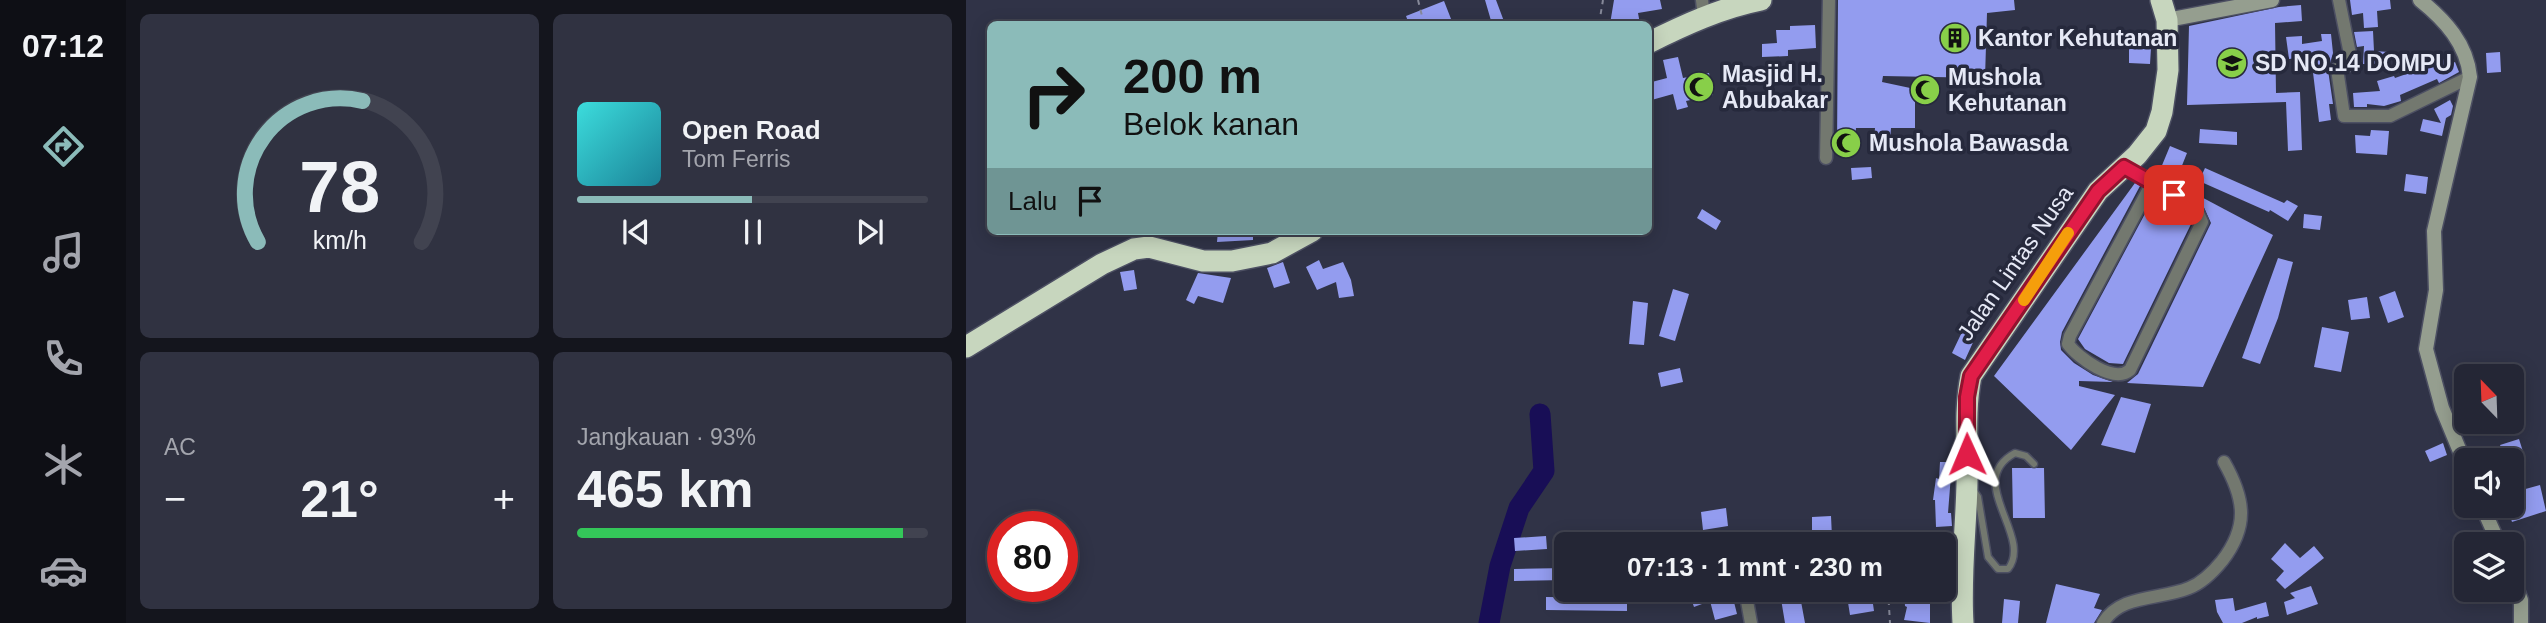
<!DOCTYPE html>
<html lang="id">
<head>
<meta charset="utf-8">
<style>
  body { margin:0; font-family:Helvetica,sans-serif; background:#303241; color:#f1f3f6; height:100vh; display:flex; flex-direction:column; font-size:26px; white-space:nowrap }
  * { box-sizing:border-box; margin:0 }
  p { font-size:23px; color:#a3a5ad }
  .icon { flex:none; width:38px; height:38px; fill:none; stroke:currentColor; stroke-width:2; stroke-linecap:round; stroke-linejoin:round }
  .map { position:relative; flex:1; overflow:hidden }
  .drawer { display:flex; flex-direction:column; gap:14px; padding:14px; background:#14151d; width:840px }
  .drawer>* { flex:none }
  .banner { position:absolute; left:21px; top:21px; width:665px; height:214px; border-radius:10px; box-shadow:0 4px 18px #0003,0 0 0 2px #414350; background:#8bbbb9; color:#111; overflow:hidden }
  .needle { width:46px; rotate:337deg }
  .fabs { position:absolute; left:1488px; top:364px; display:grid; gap:14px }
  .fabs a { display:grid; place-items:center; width:70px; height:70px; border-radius:10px; background:#242635; box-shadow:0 4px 18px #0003,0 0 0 2px #414350; font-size:35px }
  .speed { position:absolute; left:21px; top:511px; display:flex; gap:14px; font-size:35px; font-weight:700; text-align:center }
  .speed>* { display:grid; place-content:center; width:91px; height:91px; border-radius:50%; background:#242635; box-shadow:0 4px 18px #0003,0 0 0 2px #414350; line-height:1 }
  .speed .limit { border:10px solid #d22; background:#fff; color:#111 }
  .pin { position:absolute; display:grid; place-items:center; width:60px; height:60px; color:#fff; margin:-30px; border-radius:14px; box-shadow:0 4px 10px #0006 }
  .me { position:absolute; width:77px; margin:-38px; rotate:359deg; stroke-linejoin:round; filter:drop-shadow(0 0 5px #0008) }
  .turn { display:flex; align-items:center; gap:24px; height:147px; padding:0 21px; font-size:32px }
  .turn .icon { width:91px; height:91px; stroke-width:2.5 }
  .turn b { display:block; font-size:49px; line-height:60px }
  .then { display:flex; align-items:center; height:66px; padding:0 21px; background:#0003; gap:14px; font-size:26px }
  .big { font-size:52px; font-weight:700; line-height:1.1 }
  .drawer .tile { flex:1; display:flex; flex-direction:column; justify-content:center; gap:10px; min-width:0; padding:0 24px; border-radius:10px; background:#303241 }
  .drawer .dial { align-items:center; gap:0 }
  .dial svg { height:182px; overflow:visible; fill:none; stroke:#414350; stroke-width:7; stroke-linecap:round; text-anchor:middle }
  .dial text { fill:#f1f3f6; stroke:none }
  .song { display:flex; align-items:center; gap:21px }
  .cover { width:84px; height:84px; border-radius:10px; background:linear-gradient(135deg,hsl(180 70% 55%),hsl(190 70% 35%)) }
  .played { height:7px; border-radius:4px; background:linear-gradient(90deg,#8bbbb9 50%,#414350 50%) }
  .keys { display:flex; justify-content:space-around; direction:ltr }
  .heat { display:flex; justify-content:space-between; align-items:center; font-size:38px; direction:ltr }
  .charge { height:10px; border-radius:5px; background:linear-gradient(90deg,#34c759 93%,#414350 0) }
  .drawer .tiles { flex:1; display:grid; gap:14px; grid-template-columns:repeat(2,1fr) }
  .trip { position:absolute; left:588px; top:532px; width:402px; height:70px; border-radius:10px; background:#242635; box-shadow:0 4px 18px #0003,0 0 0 2px #414350; font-weight:700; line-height:70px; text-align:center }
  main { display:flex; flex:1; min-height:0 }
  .menu { display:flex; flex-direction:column; width:126px; justify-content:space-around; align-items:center; background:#0e0f15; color:#a3a5ad }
  .menu .icon { width:49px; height:49px }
  .menu .on { color:#8bbbb9 }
  .menu b { font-size:32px; color:#f1f3f6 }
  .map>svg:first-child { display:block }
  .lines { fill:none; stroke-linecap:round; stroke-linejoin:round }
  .river { stroke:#180e56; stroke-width:21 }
  .building { fill:#939cef }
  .lane-casing { stroke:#4d5063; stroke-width:9 }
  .street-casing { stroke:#4d5063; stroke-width:15 }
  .secondary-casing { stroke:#4d5063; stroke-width:17 }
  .highway-casing { stroke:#4d5063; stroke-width:24 }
  .path { stroke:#868999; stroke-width:2; stroke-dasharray:5 5; stroke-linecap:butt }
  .lane { stroke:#73786f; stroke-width:6 }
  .street { stroke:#73786f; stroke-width:12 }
  .secondary { stroke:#959e8f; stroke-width:14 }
  .highway { stroke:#c7d6be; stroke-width:21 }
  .route-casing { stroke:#92132f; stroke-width:18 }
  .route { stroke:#e11d48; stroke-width:12 }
  .slow { stroke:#f59e0b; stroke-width:12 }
  .labels { text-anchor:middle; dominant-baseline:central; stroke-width:7; stroke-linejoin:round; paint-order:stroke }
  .poi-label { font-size:23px; font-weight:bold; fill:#e6e9f6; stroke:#26293c; text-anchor:start }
  .street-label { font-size:23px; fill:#e6e9f6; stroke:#26293c }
</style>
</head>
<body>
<main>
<nav class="menu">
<b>07:12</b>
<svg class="icon on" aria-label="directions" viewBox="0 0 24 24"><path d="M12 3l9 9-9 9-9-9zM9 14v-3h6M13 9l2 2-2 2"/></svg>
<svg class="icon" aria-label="music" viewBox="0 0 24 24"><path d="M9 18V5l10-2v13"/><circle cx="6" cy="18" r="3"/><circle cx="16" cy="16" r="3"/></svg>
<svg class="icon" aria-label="phone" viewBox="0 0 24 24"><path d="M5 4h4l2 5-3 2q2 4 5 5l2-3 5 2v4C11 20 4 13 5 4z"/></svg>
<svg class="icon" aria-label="climate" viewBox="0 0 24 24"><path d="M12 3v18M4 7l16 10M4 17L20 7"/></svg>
<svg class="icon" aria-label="car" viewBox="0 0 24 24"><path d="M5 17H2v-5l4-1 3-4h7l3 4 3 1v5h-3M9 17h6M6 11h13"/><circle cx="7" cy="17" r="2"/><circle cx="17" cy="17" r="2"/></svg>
</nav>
<section class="drawer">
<div class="tiles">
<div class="tile dial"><svg viewBox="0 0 100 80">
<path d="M14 69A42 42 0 1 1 86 69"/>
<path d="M14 69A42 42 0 0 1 60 7" stroke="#8bbbb9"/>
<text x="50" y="56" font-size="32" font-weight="700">78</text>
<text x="50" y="72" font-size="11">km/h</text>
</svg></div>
<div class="tile">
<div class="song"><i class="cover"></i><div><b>Open Road</b><p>Tom Ferris</p></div></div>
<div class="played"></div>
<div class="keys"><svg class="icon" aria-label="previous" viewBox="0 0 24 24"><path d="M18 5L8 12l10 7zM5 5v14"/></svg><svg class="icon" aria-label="pause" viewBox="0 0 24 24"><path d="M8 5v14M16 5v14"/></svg><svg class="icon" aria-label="next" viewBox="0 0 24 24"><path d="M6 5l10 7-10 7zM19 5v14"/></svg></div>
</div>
<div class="tile"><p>AC</p>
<div class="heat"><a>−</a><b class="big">21°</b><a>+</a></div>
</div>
<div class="tile"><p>Jangkauan · 93%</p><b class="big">465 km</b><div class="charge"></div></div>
</div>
</section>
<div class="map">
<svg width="1580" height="623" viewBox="0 0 1580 623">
  <rect width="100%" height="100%" fill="#303347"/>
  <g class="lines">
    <!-- river -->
    <path class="river" d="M523 623 534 566 553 508 578 471 574 414"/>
  </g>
  <!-- building -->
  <path class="building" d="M519 0H530L539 24H526Z
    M648 0H694L696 9 672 13 674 24H644Z
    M872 0H1048L1049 10 1021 13 1019 78 917 76 916 82 949 89V128H925L923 151H907L909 128H890L888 149 871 148Z
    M1384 0H1424L1425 9 1411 11 1412 27 1398 28 1397 13 1386 15Z
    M478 1 487 24H443L440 16Z
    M1335 5 1336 21 1309 23 1310 93 1334 92 1336 150 1322 151 1320 102 1221 105 1223 26 1313 7Z
    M849 25 850 48 822 50V56L796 57V44L811 43 810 30H824V26Z
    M1407 31 1408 51 1423 52V65L1397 64 1398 46 1391 47 1388 32Z
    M1355 34H1365L1367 53 1362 70 1367 104H1363L1365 120 1353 122 1345 56 1323 59 1320 37 1336 36V44L1356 41Z
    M1163 48H1185L1184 64 1163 63Z
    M1534 52 1535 72 1521 73 1520 53Z
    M1476 56 1480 66 1489 62 1493 72 1473 83 1471 79 1434 95 1435 101 1418 106 1401 104V107H1388L1387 93 1414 91 1411 81 1428 76 1429 78 1469 64 1468 59Z
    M712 57 717 78 743 73 747 95 720 101 722 107 711 110 707 94 682 101V83L701 78 697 60Z
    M1484 100 1487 106 1485 115 1480 118 1476 136 1454 131 1457 119 1475 123 1468 109Z
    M1234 129 1271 132V145L1233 143Z
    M1405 130 1423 131 1421 155 1390 153 1389 135 1404 136Z
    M1204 146 1221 153 1209 183 1307 235 1237 387 1161 383 1172 374 1245 223 1235 201 1179 169 1192 175Z
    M905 167 906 178 886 180 885 168Z
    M1239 168 1318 203 1321 200 1332 206 1322 221 1304 210 1303 212 1233 181Z
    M1440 174 1462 177 1460 194 1438 191Z
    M1169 183 1174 186 1096 332 1094 342 1095 350 1108 363 1127 375 1147 382 1113 381V386L1149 395 1105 450 1028 376Z
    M1189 195 1223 214 1226 222 1157 364 1143 363 1119 349 1112 339Z
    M736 209 755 221 750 230 731 218Z
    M1338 214 1356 216 1354 230 1337 228Z
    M252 231H287V240L251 242Z
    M1312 258 1327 262 1312 318 1294 364 1276 358Z
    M353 260 357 269 377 262 385 280 388 296 373 298 370 282 351 290 340 267Z
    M317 262 324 283 308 288 301 268Z
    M168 270 171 289 158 291 154 272Z
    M232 273 265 278 257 303 232 296 228 304 220 300Z
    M707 289 723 294 709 341 693 336Z
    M1429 291 1438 317 1422 323 1413 297Z
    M1401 297 1404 318 1385 320 1382 300Z
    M667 301 682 303 678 345 663 344Z
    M1356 327 1383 332 1375 372 1348 367Z
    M996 332 1009 338 999 360 986 353Z
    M714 368 717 382 695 387 692 373Z
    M1155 397 1185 404 1169 453 1135 445Z
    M1553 439 1560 461 1545 465V460H1529L1527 452 1536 450 1534 445Z
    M1477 443 1481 455 1464 462 1459 451Z
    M974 462H986L982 513H985L986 526 970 527 969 500H967L970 478 973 479Z
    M1046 468H1078L1079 518H1047Z
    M1574 485 1580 511 1546 522 1541 506H1545V493Z
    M760 508 762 526 737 530 735 512Z
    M865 516 866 537H846V517Z
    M580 536 581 549 549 551 548 538Z
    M1319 543 1334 558 1348 546 1358 558 1319 589 1310 580 1318 571 1305 559Z
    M600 568V580L548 581V569Z
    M1090 584 1134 594 1128 608 1136 610 1128 623H1080Z
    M1345 586 1352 604 1321 615 1318 602 1329 598 1324 593Z
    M722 590H765L771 614 749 620 744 601 728 607Z
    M880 590H905L908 611 884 615Z
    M964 590V623L938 620 941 607 939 606 938 591Z
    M834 596 839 623H819L815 599Z
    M580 597 661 598V611L580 610Z
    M1267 598 1269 611 1300 602 1303 616 1291 619V617L1276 623H1257L1251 612 1249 600Z
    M1038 599 1054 601 1052 623H1036Z"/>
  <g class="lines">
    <!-- lane casing -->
    <g class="lane-casing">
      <path id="lane" d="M1008 491 1012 497 1022 557 1032 569H1042C1068 536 997 481 1049 453L1060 456 1068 464"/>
    </g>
    <!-- street casing -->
    <g class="street-casing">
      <path id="street" d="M736 0 738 17
        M1373 0 1386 64 1371 69 1378 116H1424L1504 77
        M860 158 863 0
        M1158 167 1230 208 1236 222 1164 370C1148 384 1112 358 1102 344L1104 336 1186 183
        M779 590 785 623
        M1137 623C1154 594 1194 600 1223 588 1236 583 1247 572 1256 561 1283 526 1279 499 1258 462"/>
    </g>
    <!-- secondary casing -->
    <g class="secondary-casing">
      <path id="secondary" d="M1454 0C1479 20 1501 44 1504 77L1468 231 1470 290 1460 349 1476 408 1500 466
        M1201 20 1306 0
        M1516 506 1533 544
        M1545 574 1555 600V623"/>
    </g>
    <!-- highway casing -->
    <g class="highway-casing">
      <path id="highway" d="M682 43C718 25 755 8 795 0
        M0 347 136 264 168 249 183 247 237 261H266L306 253 346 231
        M997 623C994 576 1000 530 1001 483 1002 447 998 412 1005 376L1132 191 1171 155 1190 131 1196 112 1202 70 1201 20 1195 0"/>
    </g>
    <!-- path -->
    <path class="path" d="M452 0 458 24
      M633 24 637 0
      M922 590 924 623"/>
    <!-- lane -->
    <use href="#lane" class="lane"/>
    <!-- street -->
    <use href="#street" class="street"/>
    <!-- secondary -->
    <use href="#secondary" class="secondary"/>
    <!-- highway -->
    <use href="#highway" class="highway"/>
  </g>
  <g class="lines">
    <!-- route casing -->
    <g class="route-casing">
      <path id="route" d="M1001 454V397L1005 376 1132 191 1158 167 1208 195"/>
    </g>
    <!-- route -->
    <use href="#route" class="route"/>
    <!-- slow -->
    <path class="slow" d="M1058 300 1102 233"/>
  </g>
  <!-- icons -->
  <defs>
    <g id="building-disc" transform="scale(1.575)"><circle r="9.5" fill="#88cf49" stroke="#26293c"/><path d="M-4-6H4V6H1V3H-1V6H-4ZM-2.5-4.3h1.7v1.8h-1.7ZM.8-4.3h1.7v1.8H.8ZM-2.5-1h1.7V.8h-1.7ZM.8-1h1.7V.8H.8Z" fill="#111"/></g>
    <g id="school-disc" transform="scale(1.575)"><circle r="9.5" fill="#88cf49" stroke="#26293c"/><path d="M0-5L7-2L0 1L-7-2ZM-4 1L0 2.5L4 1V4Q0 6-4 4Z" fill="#111"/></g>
    <g id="mosque-disc" transform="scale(1.575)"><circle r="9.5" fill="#88cf49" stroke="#26293c"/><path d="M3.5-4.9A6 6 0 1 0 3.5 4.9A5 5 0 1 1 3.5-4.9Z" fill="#111"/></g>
  </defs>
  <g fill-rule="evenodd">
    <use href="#building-disc" x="989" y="38"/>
    <use href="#school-disc" x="1266" y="63"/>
    <use href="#mosque-disc" x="733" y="87"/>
    <use href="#mosque-disc" x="959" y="90"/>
    <use href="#mosque-disc" x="880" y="143"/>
  </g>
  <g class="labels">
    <!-- poi labels -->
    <g class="poi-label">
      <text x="1012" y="38">Kantor Kehutanan</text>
      <text x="1289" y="63">SD NO.14 DOMPU</text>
      <text x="756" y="74">Masjid H.<tspan x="756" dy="26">Abubakar</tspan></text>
      <text x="982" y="77">Mushola<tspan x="982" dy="26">Kehutanan</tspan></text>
      <text x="903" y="143">Mushola Bawasda</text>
    </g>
    <!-- street labels -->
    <g class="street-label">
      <text transform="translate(1049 263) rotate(-55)">Jalan Lintas Nusa</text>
    </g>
  </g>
</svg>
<div class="fabs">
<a><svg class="needle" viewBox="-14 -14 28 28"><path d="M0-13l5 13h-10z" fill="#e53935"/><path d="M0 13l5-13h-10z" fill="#a3a5ad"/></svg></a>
<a><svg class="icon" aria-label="sound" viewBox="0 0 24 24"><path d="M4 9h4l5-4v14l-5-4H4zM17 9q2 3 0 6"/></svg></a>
<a><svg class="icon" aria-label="layers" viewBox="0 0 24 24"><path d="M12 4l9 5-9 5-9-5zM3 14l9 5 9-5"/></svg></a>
</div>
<div class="speed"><div class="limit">80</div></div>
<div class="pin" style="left:1208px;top:195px;background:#d93025"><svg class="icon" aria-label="arrive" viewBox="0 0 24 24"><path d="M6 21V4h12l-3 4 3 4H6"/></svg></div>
<svg class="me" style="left:1001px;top:454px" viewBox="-20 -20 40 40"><path d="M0-17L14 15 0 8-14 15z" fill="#e11d48" stroke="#fff" stroke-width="4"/></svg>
<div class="trip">07:13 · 1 mnt · 230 m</div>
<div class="banner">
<div class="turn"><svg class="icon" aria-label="right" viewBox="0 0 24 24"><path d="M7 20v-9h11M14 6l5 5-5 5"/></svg><div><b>200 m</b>Belok kanan</div></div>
<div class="then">Lalu<svg class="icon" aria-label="arrive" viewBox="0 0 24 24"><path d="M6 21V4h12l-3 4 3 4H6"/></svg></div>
</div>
</div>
</main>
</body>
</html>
